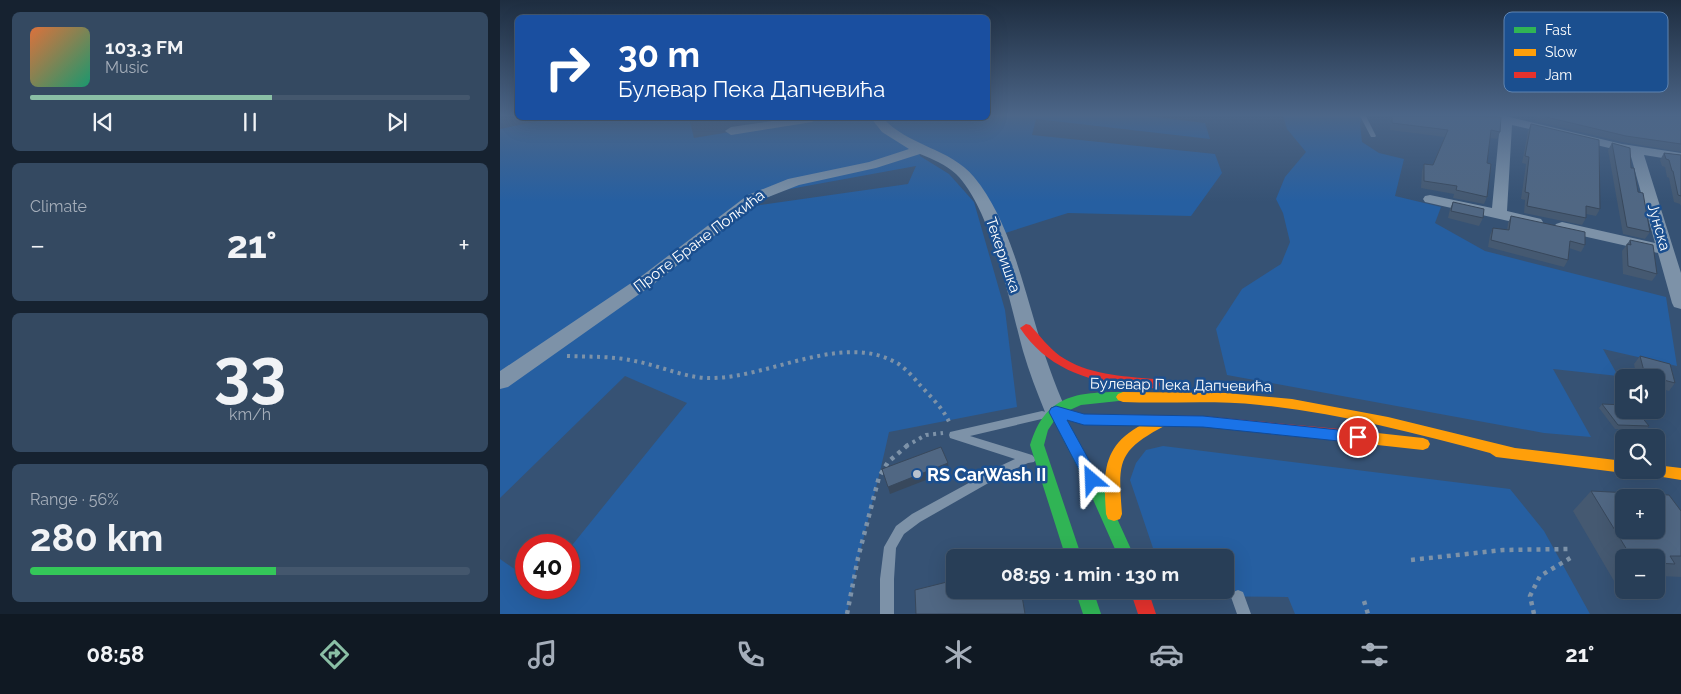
<!DOCTYPE html>
<html lang="en">
<head>
<meta charset="utf-8">
<style>
  body { margin:0; font-family:Raleway,sans-serif; background:#344961; color:#f1f3f6; height:100vh; display:flex; flex-direction:column; font-size:19px; white-space:nowrap }
  * { box-sizing:border-box; margin:0 }
  p { font-size:16px; color:#a5aeba }
  .icon { flex:none; width:28px; height:28px; fill:none; stroke:currentColor; stroke-width:2; stroke-linecap:round; stroke-linejoin:round }
  .map { position:relative; flex:1; overflow:hidden }
  .drawer { display:flex; flex-direction:column; gap:12px; padding:12px; background:#162230; width:500px }
  .drawer>* { flex:none }
  .guide { position:absolute; left:15px; top:15px; width:475px; height:105px; border-radius:8px; box-shadow:0 5px 20px #0002,0 0 0 1px #44576d; background:#1a4fa0; color:#fff; overflow:hidden }
  .controls { position:absolute; left:1115px; top:369px; display:grid; gap:10px }
  .controls a { display:grid; place-items:center; width:50px; height:50px; border-radius:8px; background:#283e57; box-shadow:0 5px 20px #0002,0 0 0 1px #44576d; font-size:25px }
  .speed { position:absolute; left:15px; top:534px; display:flex; gap:10px; font-size:25px; font-weight:700; text-align:center }
  .speed>* { display:grid; place-content:center; width:65px; height:65px; border-radius:50%; background:#283e57; box-shadow:0 5px 20px #0002,0 0 0 1px #44576d; line-height:1 }
  .speed .limit { border:8px solid #d22; background:#fff; color:#111 }
  .pin { position:absolute; display:grid; place-items:center; width:42px; height:42px; color:#fff; margin:-21px; border:2px solid #fff; border-radius:50%; box-shadow:0 1px 5px #0007 }
  .me { position:absolute; width:55px; margin:-28px; rotate:334deg; stroke-linejoin:round; filter:drop-shadow(0 0 4px #0008) }
  .turn { display:flex; align-items:center; gap:18px; height:105px; padding:0 20px; font-size:22px }
  .turn .icon { width:65px; height:65px; stroke-width:2.5 }
  .turn b { display:block; font-size:35px; line-height:42px }
  .big { font-size:38px; font-weight:700; line-height:1.1 }
  .drawer .card { flex:1; display:flex; flex-direction:column; justify-content:center; gap:8px; min-width:0; padding:0 18px; border-radius:8px; background:#344961 }
  .drawer .dial { align-items:center; gap:0 }
  .dial b { font-size:65px; line-height:1 }
  .song { display:flex; align-items:center; gap:15px }
  .cover { width:60px; height:60px; border-radius:8px; background:linear-gradient(135deg,hsl(20 70% 55%),hsl(160 70% 35%)) }
  .played { height:5px; border-radius:2px; background:linear-gradient(90deg,#8abfa5 55%,#44576d 55%) }
  .keys { display:flex; justify-content:space-around; direction:ltr }
  .heat { display:flex; justify-content:space-between; align-items:center; font-size:28px; direction:ltr }
  .charge { height:8px; border-radius:4px; background:linear-gradient(90deg,#34c759 56%,#44576d 0) }
  .trip { position:absolute; left:446px; top:549px; width:288px; height:50px; border-radius:8px; background:#283e57; box-shadow:0 5px 20px #0002,0 0 0 1px #44576d; font-weight:700; line-height:50px; text-align:center }
  .tabs { display:flex; height:80px; justify-content:space-around; align-items:center; background:#101923; color:#a5aeba }
  .tabs .icon { width:35px; height:35px }
  .tabs .active { color:#8abfa5 }
  .tabs b { font-size:22px; color:#f1f3f6 }
  main { display:flex; flex:1; min-height:0 }
  .map>svg:first-child { display:block }
  .green { fill:#265fa1; fill-rule:evenodd }
  .lines { fill:none; stroke-linecap:round; stroke-linejoin:round }
  .path-far1 { stroke:#7d92a8; stroke-width:4; stroke-dasharray:3 4.5; stroke-linecap:butt }
  .path { stroke:#7d92a8; stroke-width:4.5; stroke-dasharray:4 5; stroke-linecap:butt }
  .lane { fill:#7d92a8; fill-rule:evenodd }
  .street { fill:#7d92a8; fill-rule:evenodd }
  .fast { fill:#30b455; fill-rule:evenodd }
  .slow { fill:#ff9f0a; fill-rule:evenodd }
  .jam { fill:#e5322d; fill-rule:evenodd }
  .wall { fill:#455971 }
  .shaded-wall { fill:#38485c }
  .building { fill:#506783; stroke:#38485c; fill-rule:evenodd }
  .route { fill:#1a73e8; stroke:#114b97 }
  .poi-dot { fill:#b9c2ce; stroke:#1b4f8f; stroke-width:2 }
  .labels { text-anchor:middle; dominant-baseline:central; stroke-width:5; stroke-linejoin:round; paint-order:stroke }
  .street-label { font-size:15px; fill:#fff; stroke:#1b4f8f }
  .near-poi-label { font-size:18px; font-weight:bold; fill:#fff; stroke:#1b4f8f; text-anchor:start }
  .key { fill:#1b4f8f; stroke:#5f84b1; stroke-width:1 }
  .key-label { font-size:14px; fill:#fff }
</style>
</head>
<body>
<main>
<section class="drawer">
<div class="card">
<div class="song"><i class="cover"></i><div><b>103.3 FM</b><p>Music</p></div></div>
<div class="played"></div>
<div class="keys"><svg class="icon" aria-label="previous" viewBox="0 0 24 24"><path d="M18 5L8 12l10 7zM5 5v14"/></svg><svg class="icon" aria-label="pause" viewBox="0 0 24 24"><path d="M8 5v14M16 5v14"/></svg><svg class="icon" aria-label="next" viewBox="0 0 24 24"><path d="M6 5l10 7-10 7zM19 5v14"/></svg></div>
</div>
<div class="card"><p>Climate</p>
<div class="heat"><a>−</a><b class="big">21°</b><a>+</a></div>
</div>
<div class="card dial"><b>33</b><p>km/h</p></div>
<div class="card"><p>Range · 56%</p><b class="big">280 km</b><div class="charge"></div></div>
</section>
<div class="map">
<svg width="1181" height="614" viewBox="0 0 1181 614">
  <rect width="100%" height="100%" fill="#365274"/>
  <!-- green -->
  <path class="green" d="M488 116H647L705 123 710 139 536 119 532 135 715 154 722 173 691 216 568 213 499 235 468 178 419 150 420 156 449 174 474 202 505 310 517 407 389 432C376 493 358 553 347 614H0V559L26 577V588H69V549L187 403 125 376 0 498V129L54 118H189L194 138 312 118ZM416 166 408 184 254 206 279 191Z
    M783 116H862L860 124 862 142 879 153 904 159 895 196 941 207 935 223 985 251 1166 297 1177 366 1103 349 1118 376 1053 369 1091 437 1044 433 727 375 716 329 742 289 781 264 790 242 783 213 776 199 785 177 806 152 787 129Z
    M663 446 1010 489 1044 531 1090 614H795L788 597 667 596 665 590H725V558L656 557 630 480 636 463 646 450Z"/>
  <g class="lines">
    <!-- path-far1 -->
    <path class="path-far1" d="M67 356C90 357 113 356 135 361 161 366 187 379 213 378 270 377 342 333 395 362 405 367 413 377 420 385 431 397 444 409 450 424
      M406 446 426 435 443 433"/>
    <!-- path -->
    <path class="path" d="M911 560 1003 550 1068 549
      M864 601 868 614
      M347 614 358 558 379 477 388 462 408 445
      M1034 614 1030 596 1040 576 1072 557"/>
    <!-- lane -->
    <path class="lane" d="M860 116H866L876 136 875 137H871Z
      M542 411 546 412 547 415 546 418 470 436 532 455 536 459 534 462 528 463 506 473 420 522 404 534 396 548 394 579V614H380V579L384 547 396 526 412 514 498 467 515 459 450 438 449 435 450 432Z
      M738 590 743 592 751 614H737L731 597 733 592Z"/>
    <!-- street -->
    <path class="street" d="M984 116H1005L1122 144 1181 153V161L1144 155 1181 273V309L1174 307 1172 303 1158 253 1056 230 1054 227 1056 224 1062 222 1155 243 1130 153 1012 125 1007 211 1041 219 1043 222 1041 225 1035 227 925 202 923 199 925 196 930 195 992 208 1000 122 986 119Z
      M292 118H318L312 122 231 135 225 131 231 127Z
      M371 118H383C408 146 450 148 474 177 506 215 521 276 535 323 544 354 554 383 567 412L564 418 556 421 548 418 545 412C537 392 529 372 523 351 510 304 491 208 456 174 446 165 433 159 420 154L376 168 299 185 258 201 155 283 8 387 0 389V371L143 275 248 195 288 179 369 162 409 149 382 132Z"/>
    <!-- fast -->
    <path class="fast" d="M623 392 628 394 630 397 628 400 581 405 563 413 599 479 635 558H619L587 486 554 421 548 430 544 445 582 558H566L530 445C545 395 576 392 623 392Z
      M575 590H593L601 614H583Z"/>
    <!-- slow -->
    <path class="slow" d="M623 392 726 393 792 399 888 417 1015 448 1124 461V470H1130L1124 473 996 457 990 453C914 433 838 413 760 405 714 400 668 404 623 402L618 400 616 397 618 394Z
      M661 416 666 417 668 421 666 425C617 451 618 461 622 514L620 519 614 521 608 519 606 514C604 479 601 451 633 430 642 424 651 419 661 416Z
      M850 430 923 438 928 440 930 444 928 448 923 450 850 442 845 440 843 436 845 432Z
      M1156 465 1181 468V480L1144 474 1142 470H1156Z"/>
    <!-- jam -->
    <path class="jam" d="M526 324 530 325C540 336 549 348 560 356 588 375 622 376 654 379L659 381 660 384 659 387C649 390 638 387 628 386 584 380 546 367 520 328Z
      M556 407 584 414 703 416 850 430 855 432 857 436 855 440 850 442 703 426 584 424 551 416 549 412 551 408Z
      M630 590H648L656 614H638Z"/>
  </g>
  <!-- wall -->
  <path class="wall" d="M890 116H998L1000 132 997 139 990 138 987 163V197L984 204 953 198 954 194 921 188 922 171 924 164 933 165 945 137 890 130Z
    M1037 116H1181V152L1122 142 1035 121Z
    M1031 124 1100 209 1096 216 1086 214V218L1082 225 1024 213 1025 200 1021 199 1026 164 1022 163 1028 131Z
    M1112 143 1131 168 1150 232 1145 239 1123 234 1108 150Z
    M1164 153 1181 155V206L1180 204 1174 202 1169 178 1167 177 1165 167 1162 166 1160 160Z
    M953 202 983 218 979 226 948 218 950 209Z
    M1011 216 1085 245 1081 252 1069 248 1068 260 1064 267 988 247 990 235 993 228 1007 230 1008 223Z
    M1130 240 1157 274 1152 281 1123 274 1122 251Z
    M1140 356 1175 383 1169 391 1156 387V378H1137L1134 364Z
    M1102 404 1149 426 1146 430 1115 429 1099 408Z
    M1091 491 1181 511V577L1161 576 1156 580V558H1124V581H1114L1073 511Z"/>
  <!-- shaded-wall -->
  <path class="shaded-wall" d="M448 463 449 471 390 494 388 487Z"/>
  <!-- building -->
  <path class="building" d="M892 116 1001 117 1000 132 991 130 987 163 991 164 987 197 956 190 957 186 924 181V164L933 165 948 130 892 123Z
    M1042 116H1181V144L1126 136Z
    M1031 124 1099 140 1100 209 1086 206V218L1027 206 1029 193 1025 192 1029 157 1025 156Z
    M1112 143 1130 148 1131 168H1134L1138 192 1143 193 1150 232 1127 227Z
    M1164 153 1181 155V196L1178 195 1173 171H1172L1169 160 1166 159Z
    M953 202 984 209 983 218 951 211Z
    M1011 216 1085 232V245L1070 241 1068 260 991 240 993 228 1009 230Z
    M1130 240 1153 245 1157 274 1128 266 1127 244 1131 245Z
    M1140 356 1170 364 1175 383 1145 375Z
    M1102 404 1124 405V410H1136L1149 426 1118 425Z
    M441 447 448 463 388 487 382 469Z
    M1091 491 1169 495 1181 511V556H1170L1175 564 1156 563V558H1132ZM1124 498H1156V530H1124Z
    M455 580V590H521L525 614H416L415 590Z"/>
  <!-- sky -->
  <linearGradient id="sky" x2="0" y2="1"><stop stop-color="#1e2d40"/><stop offset="0.57" stop-color="#4c6688"/><stop offset="1" stop-color="#4c6688" stop-opacity="0"/></linearGradient>
  <rect width="1181" height="202" fill="url(#sky)"/>
  <!-- route -->
  <path class="route" d="M556 406 584 414 703 416 858 432 863 433 865 437 863 441 858 443 703 427 584 425 567 420 600 480 598 485 592 487 587 485 549 412 551 408Z"/>
  <!-- markers -->
  <circle class="poi-dot" cx="417" cy="474" r="5"/>
  <g class="labels">
    <!-- street labels -->
    <g class="street-label">
      <text transform="translate(1159 227) rotate(74)">Јунска</text>
      <text transform="translate(199 241) rotate(-37)">Проте Бране Полкића</text>
      <text transform="translate(503 255) rotate(71)">Текеришка</text>
      <text transform="translate(681 385) rotate(1)">Булевар Пека Дапчевића</text>
    </g>
    <!-- near-poi labels -->
    <g class="near-poi-label">
      <text x="427" y="474">RS CarWash II</text>
    </g>
  </g>
  <!-- legend -->
  <rect x="1004" y="12" width="164" height="80" rx="8" class="key"/>
  <rect x="1014" y="27" width="22" height="6" fill="#30b455"/>
  <rect x="1014" y="49" width="22" height="7" fill="#ff9f0a"/>
  <rect x="1014" y="72" width="22" height="6" fill="#e5322d"/>
  <g class="key-label">
    <text x="1045" y="35">Fast</text>
    <text x="1045" y="57">Slow</text>
    <text x="1045" y="80">Jam</text>
  </g>
</svg>
<div class="controls">
<a><svg class="icon" aria-label="sound" viewBox="0 0 24 24"><path d="M4 9h4l5-4v14l-5-4H4zM17 9q2 3 0 6"/></svg></a>
<a><svg class="icon" aria-label="search" viewBox="0 0 24 24"><circle cx="10" cy="10" r="6"/><path d="M15 15l6 6"/></svg></a>
<a>+</a>
<a>−</a>
</div>
<div class="speed"><div class="limit">40</div></div>
<div class="pin" style="left:858px;top:437px;background:#d93025"><svg class="icon" aria-label="arrive" viewBox="0 0 24 24"><path d="M6 21V4h12l-3 4 3 4H6"/></svg></div>
<svg class="me" style="left:592px;top:480px" viewBox="-20 -20 40 40"><path d="M0-17L14 15 0 8-14 15z" fill="#1a73e8" stroke="#fff" stroke-width="4"/></svg>
<div class="trip">08:59 · 1 min · 130 m</div>
<div class="guide">
<div class="turn"><svg class="icon" aria-label="right" viewBox="0 0 24 24"><path d="M7 20v-9h11M14 6l5 5-5 5"/></svg><div><b>30 m</b>Булевар Пека Дапчевића</div></div>
</div>
</div>
</main>
<nav class="tabs">
<b>08:58</b>
<svg class="icon active" aria-label="directions" viewBox="0 0 24 24"><path d="M12 3l9 9-9 9-9-9zM9 14v-3h6M13 9l2 2-2 2"/></svg>
<svg class="icon" aria-label="music" viewBox="0 0 24 24"><path d="M9 18V5l10-2v13"/><circle cx="6" cy="18" r="3"/><circle cx="16" cy="16" r="3"/></svg>
<svg class="icon" aria-label="phone" viewBox="0 0 24 24"><path d="M5 4h4l2 5-3 2q2 4 5 5l2-3 5 2v4C11 20 4 13 5 4z"/></svg>
<svg class="icon" aria-label="climate" viewBox="0 0 24 24"><path d="M12 3v18M4 7l16 10M4 17L20 7"/></svg>
<svg class="icon" aria-label="car" viewBox="0 0 24 24"><path d="M5 17H2v-5l4-1 3-4h7l3 4 3 1v5h-3M9 17h6M6 11h13"/><circle cx="7" cy="17" r="2"/><circle cx="17" cy="17" r="2"/></svg>
<svg class="icon" aria-label="filters" viewBox="0 0 24 24"><path d="M4 7h16M4 17h16"/><circle cx="9" cy="7" r="2"/><circle cx="15" cy="17" r="2"/></svg>
<b>21°</b>
</nav>
</body>
</html>
